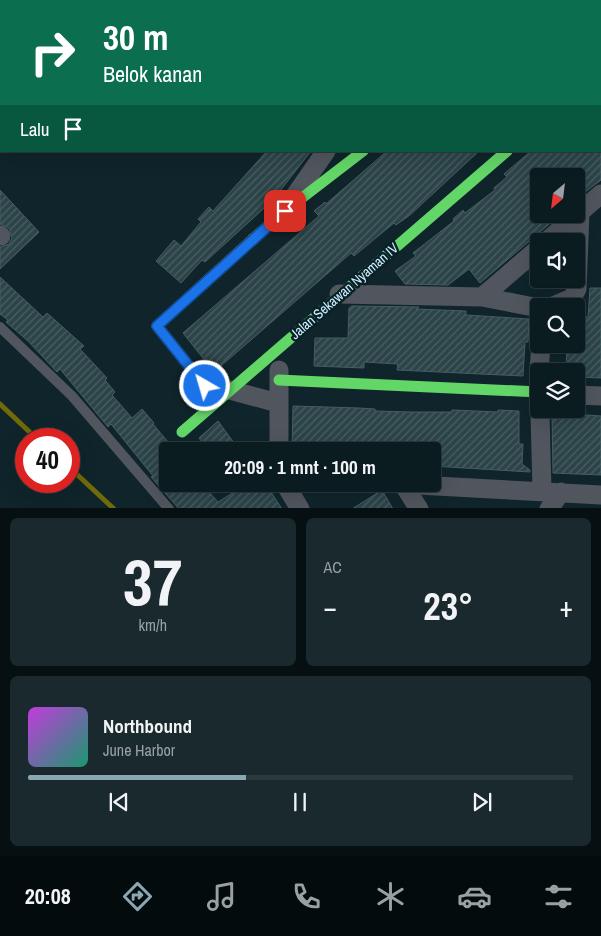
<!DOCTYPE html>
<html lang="id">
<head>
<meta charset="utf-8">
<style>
  body { margin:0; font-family:"Archivo Narrow",sans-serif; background:#19292d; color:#f1f3f6; height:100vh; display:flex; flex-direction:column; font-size:19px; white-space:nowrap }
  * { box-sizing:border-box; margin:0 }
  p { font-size:16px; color:#9aa1a5 }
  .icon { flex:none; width:28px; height:28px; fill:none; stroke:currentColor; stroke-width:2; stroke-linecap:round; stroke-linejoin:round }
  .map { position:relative; height:508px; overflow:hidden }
  .panel { display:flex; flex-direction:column; gap:10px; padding:10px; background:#060f12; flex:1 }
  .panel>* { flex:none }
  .banner { position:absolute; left:0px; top:0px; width:601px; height:152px; box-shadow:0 5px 20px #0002,0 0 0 1px #2b3a3e; background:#0b6e4f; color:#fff; overflow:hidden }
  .needle { width:32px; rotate:208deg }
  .buttons { position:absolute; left:530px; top:168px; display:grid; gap:10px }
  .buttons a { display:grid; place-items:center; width:55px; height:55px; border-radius:5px; background:#0b1c20; box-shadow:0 5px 20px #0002,0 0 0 1px #2b3a3e; font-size:25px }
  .speed { position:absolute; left:15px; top:428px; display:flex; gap:10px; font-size:25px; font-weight:700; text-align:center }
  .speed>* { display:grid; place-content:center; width:65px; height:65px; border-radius:50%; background:#0b1c20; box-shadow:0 5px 20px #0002,0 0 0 1px #2b3a3e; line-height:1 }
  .speed .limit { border:8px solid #d22; background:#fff; color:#111 }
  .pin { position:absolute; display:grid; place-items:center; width:42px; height:42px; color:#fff; margin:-21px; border-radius:10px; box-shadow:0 2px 8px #0006 }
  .me { position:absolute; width:55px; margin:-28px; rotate:322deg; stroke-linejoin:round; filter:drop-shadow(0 0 4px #0008) }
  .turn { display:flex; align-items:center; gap:18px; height:105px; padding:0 20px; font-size:22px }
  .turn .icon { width:65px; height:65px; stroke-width:2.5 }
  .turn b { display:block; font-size:35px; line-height:42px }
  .then { display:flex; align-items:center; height:48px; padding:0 20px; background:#0003; gap:10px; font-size:19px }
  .big { font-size:38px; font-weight:800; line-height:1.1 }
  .panel .tile { flex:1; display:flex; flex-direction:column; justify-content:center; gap:8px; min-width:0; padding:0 18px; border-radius:8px; background:#19292d }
  .panel .dial { align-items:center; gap:0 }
  .dial b { font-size:65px; line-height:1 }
  .song { display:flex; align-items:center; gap:15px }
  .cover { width:60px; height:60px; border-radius:8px; background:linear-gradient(135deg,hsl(290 70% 55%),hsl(160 70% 35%)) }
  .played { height:5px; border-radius:2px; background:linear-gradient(90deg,#8aa8b3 40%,#2b3a3e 40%) }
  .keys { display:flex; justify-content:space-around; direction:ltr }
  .heat { display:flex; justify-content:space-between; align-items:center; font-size:28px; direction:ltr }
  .panel .tiles { flex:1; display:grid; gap:10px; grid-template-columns:1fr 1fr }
  .tile:last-child { grid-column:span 2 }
  .trip { position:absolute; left:159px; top:442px; width:282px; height:50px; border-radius:5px; background:#0b1c20; box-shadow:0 5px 20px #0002,0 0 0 1px #2b3a3e; font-weight:800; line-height:50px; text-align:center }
  .tabs { display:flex; height:80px; justify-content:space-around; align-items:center; background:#040b0d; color:#9aa1a5 }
  .tabs .icon { width:35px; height:35px }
  .tabs .selected { color:#8aa8b3 }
  .tabs b { font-size:22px; color:#f1f3f6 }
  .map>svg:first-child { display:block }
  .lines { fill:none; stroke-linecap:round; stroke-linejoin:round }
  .stream { stroke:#706a08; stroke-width:5 }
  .building { fill:url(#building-hatch); stroke:#455e63 }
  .lane { stroke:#51555d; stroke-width:10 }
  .street { stroke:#51555d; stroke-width:19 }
  .fast { stroke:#63d668; stroke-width:11 }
  .slow { stroke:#ff974d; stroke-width:11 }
  .route-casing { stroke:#114b97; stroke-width:12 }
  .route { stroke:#1a73e8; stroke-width:9 }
  .labels { text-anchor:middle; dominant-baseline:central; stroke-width:5; stroke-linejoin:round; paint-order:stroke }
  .street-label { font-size:14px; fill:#cdeffc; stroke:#092028 }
</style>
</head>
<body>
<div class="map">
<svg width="601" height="509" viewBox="0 0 601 509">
  <defs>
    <pattern id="building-hatch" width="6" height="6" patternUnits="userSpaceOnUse" patternTransform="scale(1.25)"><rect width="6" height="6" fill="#2c4448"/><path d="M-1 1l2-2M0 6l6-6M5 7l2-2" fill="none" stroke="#495f63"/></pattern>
  </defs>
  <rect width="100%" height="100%" fill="#0f252b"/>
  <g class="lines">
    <!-- stream -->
    <path class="stream" d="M0 404 37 439
      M69 467 114 509"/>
  </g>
  <!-- building -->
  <path class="building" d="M267 151H311L273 200 205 262 202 260 181 283 156 261 174 240 181 246 201 222 198 219 209 207 213 211Z
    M387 151H479L410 215 396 225 394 223 354 256 351 253 214 372 183 333 319 216 314 211 325 202 326 204Z
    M531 151H601V180L576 199V176H539V184L534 188 539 193V214H561L480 283 469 269 448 285 405 284 395 271 416 256 413 253 454 221 453 219 463 210 465 213 495 190 494 188 507 177 504 174Z
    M0 190 39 232 0 269V247L9 244 12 238 9 228 0 224Z
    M0 277 43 317 47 313 84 346 80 349 107 378 105 380 115 392 112 395 132 418 142 409 154 423 153 424 168 442V484H202L218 502 247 484H266L282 509H179L151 477 153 476 111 424 108 427 60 369 57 372 28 341 6 322 8 320 0 314Z
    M590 288H601V378L576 377V371H566L567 344H576V317H588Z
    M352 306 419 307 416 309 466 311V315L529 319 528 342H525L523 376 397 370 398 364 364 362V368L314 366 315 338H348L349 308Z
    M293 406 359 408 375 409V411L410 412H452V410L498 412V410L519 411V444H523L522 464 530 470V472L432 466V451H292Z
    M573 414 601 416V475L553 473 552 415 573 417Z
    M218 421 240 451H208L199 438Z
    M382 490 393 509H352Z"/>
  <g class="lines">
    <!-- lane -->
    <path class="lane" d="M0 327 72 396 169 509"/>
    <!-- street -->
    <path class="street" d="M447 0 449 1
      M546 1 548 0
      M600 72 601 71
      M294 197 326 151
      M0 235 1 236
      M547 241 601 194
      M339 294 482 297 539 308
      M482 297 539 248
      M553 306 572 298 577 289 580 213
      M539 371 541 344
      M539 374 542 491
      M230 390 278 403
      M576 395 601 396
      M279 451V370
      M285 484 300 509
      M399 484 601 495
      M403 484 419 509
      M549 509 561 492"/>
    <!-- fast -->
    <path class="fast" d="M253 239 285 211 363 151
      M279 380 539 392
      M182 432 507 151"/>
    <!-- slow -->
    <path class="slow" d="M217 401 157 326 253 239"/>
  </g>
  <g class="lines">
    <!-- route casing -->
    <g class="route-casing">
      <path id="route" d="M205 386 157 326 285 211"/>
    </g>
    <!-- route -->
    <use href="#route" class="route"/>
  </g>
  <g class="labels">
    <!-- street labels -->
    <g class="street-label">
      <text transform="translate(344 291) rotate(-41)">Jalan Sekawan Nyaman IV</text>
    </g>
  </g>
</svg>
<div class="buttons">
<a><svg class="needle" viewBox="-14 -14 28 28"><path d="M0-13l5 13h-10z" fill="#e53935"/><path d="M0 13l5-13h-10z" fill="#9aa1a5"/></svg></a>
<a><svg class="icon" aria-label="sound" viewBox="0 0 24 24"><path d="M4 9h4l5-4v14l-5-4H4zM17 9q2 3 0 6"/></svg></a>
<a><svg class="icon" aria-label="search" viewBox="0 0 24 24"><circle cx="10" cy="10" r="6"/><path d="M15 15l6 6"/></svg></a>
<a><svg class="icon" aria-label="layers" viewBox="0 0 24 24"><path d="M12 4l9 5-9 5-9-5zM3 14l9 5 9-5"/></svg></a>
</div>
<div class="speed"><div class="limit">40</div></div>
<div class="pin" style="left:285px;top:211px;background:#d93025"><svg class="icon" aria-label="arrive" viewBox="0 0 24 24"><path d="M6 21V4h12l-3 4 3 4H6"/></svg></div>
<svg class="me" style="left:205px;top:386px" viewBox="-20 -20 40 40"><circle r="17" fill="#1a73e8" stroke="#fff" stroke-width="3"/><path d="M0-11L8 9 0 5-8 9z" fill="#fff"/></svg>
<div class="trip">20:09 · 1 mnt · 100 m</div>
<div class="banner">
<div class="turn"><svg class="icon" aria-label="right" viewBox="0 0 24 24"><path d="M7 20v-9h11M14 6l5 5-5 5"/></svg><div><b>30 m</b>Belok kanan</div></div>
<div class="then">Lalu<svg class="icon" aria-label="arrive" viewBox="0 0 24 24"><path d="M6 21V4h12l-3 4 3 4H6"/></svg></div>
</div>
</div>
<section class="panel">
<div class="tiles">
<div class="tile dial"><b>37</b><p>km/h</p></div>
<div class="tile"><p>AC</p>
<div class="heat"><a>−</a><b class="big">23°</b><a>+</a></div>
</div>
<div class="tile">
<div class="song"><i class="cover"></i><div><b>Northbound</b><p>June Harbor</p></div></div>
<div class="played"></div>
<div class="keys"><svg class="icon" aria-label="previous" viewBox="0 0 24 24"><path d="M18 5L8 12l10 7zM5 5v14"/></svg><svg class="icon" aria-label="pause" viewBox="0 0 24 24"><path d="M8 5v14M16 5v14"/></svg><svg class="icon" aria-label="next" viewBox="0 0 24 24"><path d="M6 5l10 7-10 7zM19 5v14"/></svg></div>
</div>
</div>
</section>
<nav class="tabs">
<b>20:08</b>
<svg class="icon selected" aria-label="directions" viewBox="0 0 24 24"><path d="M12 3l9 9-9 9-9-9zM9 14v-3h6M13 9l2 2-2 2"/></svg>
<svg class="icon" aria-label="music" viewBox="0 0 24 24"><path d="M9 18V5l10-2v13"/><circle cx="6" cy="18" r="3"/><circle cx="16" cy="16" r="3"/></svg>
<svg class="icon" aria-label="phone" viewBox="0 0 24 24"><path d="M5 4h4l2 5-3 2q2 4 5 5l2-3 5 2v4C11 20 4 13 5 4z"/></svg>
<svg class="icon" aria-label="climate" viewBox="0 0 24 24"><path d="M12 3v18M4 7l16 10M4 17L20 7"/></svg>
<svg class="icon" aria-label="car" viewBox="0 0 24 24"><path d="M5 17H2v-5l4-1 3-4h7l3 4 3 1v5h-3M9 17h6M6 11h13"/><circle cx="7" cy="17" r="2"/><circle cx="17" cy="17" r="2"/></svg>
<svg class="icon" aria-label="filters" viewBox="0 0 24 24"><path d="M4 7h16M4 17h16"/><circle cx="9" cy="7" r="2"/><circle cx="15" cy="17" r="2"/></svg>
</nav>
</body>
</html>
